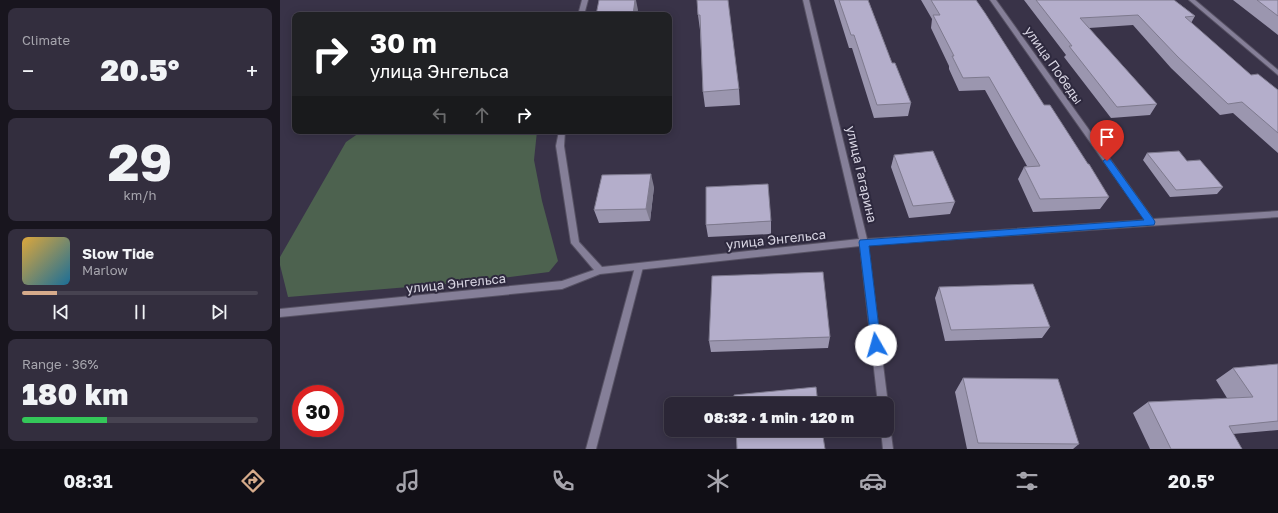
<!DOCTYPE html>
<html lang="en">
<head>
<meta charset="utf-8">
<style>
  body { margin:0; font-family:"Golos Text",sans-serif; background:#332e3e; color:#f1f3f6; height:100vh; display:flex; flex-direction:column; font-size:15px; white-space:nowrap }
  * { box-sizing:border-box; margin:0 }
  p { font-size:13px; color:#a6a5ad }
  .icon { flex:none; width:22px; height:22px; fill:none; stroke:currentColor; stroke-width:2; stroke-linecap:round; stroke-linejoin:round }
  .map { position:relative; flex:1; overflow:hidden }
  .panel { display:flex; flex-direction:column; gap:8px; padding:8px; background:#18151e; width:280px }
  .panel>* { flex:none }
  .top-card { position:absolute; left:12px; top:12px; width:380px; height:122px; border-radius:8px; box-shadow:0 2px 10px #0003,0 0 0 1px #474351; background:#202124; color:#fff; overflow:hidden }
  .speed { position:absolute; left:12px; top:385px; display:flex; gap:8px; font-size:20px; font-weight:700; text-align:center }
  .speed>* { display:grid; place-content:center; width:52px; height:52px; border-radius:50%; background:#2b2636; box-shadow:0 2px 10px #0003,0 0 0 1px #474351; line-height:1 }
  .speed .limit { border:6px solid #d22; background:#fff; color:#111 }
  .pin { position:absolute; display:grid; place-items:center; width:34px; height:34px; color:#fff; margin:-41px -17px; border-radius:50% 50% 50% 0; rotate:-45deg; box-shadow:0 0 4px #0007 }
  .pin .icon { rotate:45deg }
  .me { position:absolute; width:44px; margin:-22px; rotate:353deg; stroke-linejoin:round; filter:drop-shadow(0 0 3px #0008) }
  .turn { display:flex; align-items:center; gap:14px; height:84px; padding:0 12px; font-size:18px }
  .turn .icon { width:52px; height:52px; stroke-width:2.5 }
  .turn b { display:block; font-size:28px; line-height:34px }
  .lanes { display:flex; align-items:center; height:38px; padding:0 12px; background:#0003; justify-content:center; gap:20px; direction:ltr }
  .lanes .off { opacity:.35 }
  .big { font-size:30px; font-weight:800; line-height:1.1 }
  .panel .card { flex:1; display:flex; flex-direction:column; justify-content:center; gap:6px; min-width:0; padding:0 14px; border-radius:8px; background:#332e3e }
  .panel .dial { align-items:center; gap:0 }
  .dial b { font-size:52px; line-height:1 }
  .song { display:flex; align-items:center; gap:12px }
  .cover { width:48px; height:48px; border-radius:6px; background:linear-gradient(135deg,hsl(40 70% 55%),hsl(200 70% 35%)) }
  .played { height:4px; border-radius:2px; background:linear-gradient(90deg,#d6ab8b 15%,#474351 15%) }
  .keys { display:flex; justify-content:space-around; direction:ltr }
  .heat { display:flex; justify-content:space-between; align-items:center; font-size:22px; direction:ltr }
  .charge { height:6px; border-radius:3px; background:linear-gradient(90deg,#34c759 36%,#474351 0) }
  .trip { position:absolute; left:384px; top:397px; width:230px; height:40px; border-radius:8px; background:#2b2636; box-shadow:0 2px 10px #0003,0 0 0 1px #474351; font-weight:800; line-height:40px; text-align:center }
  .menu { display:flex; height:64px; justify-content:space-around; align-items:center; background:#110f16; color:#a6a5ad }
  .menu .icon { width:28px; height:28px }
  .menu .selected { color:#d6ab8b }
  .menu b { font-size:18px; color:#f1f3f6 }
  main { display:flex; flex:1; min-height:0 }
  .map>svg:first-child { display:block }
  .green { fill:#4d624f }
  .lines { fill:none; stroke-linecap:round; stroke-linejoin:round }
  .service-casing { stroke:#575264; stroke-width:2 }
  .minor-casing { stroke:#575264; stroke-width:2 }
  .service { fill:#857f98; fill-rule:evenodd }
  .minor { fill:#857f98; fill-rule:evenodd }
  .wall { fill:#9b96af }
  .shaded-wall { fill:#7e7a8e }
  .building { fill:#b4aecb; stroke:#7e7a8e }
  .route { fill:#1a73e8; stroke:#114b97 }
  .labels { text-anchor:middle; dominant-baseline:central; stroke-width:4; stroke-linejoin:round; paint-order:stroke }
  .street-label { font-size:13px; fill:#d8d5e3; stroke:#2e293e }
</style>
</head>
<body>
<main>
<section class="panel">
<div class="card"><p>Climate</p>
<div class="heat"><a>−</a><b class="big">20.5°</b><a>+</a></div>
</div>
<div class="card dial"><b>29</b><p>km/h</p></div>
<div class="card">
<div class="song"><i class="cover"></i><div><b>Slow Tide</b><p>Marlow</p></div></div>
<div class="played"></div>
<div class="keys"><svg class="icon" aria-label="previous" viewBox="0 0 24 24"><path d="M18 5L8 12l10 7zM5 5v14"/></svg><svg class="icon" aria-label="pause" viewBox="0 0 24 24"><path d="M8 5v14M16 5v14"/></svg><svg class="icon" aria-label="next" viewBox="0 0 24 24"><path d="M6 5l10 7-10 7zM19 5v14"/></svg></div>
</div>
<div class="card"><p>Range · 36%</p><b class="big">180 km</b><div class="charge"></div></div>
</section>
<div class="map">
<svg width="998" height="449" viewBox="0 0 998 449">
  <rect width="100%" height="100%" fill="#393348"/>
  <!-- green -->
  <path class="green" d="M82 131H257L254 160 262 201 278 261 269 272 189 282 8 297 0 265V257L66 142Z"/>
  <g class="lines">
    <!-- service casing -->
    <g class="service-casing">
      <path id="service" d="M359 264 362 265 363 267 316 449H306L355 267 356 265Z"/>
    </g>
    <!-- minor casing -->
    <g class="minor-casing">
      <path id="minor" d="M302 0H308L304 15H298Z
        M523 0H529L587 239 865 220 710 0H716L873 219 998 211V217L588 245 608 404 607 407V404H598L580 246 320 274 282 289 0 317V309L282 281 314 270 291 243 276 146 279 131H285L284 146 299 242 322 267 579 239Z
        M909 0H915L998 70V75Z
        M607 425 610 426 613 449H603L601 430H607Z"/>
    </g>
    <!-- service -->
    <use href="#service" class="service"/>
    <!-- minor -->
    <use href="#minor" class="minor"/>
  </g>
  <!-- wall -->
  <path class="wall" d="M417 0 459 89 460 105 425 107 423 92 420 30 418 15Z
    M554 0H588L612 63 631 103 628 116 594 118 572 48H569Z
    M641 0H696L764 105 829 197 820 209 753 212 738 179 744 167 747 166 705 90 679 91 669 69V66L651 28 652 19Z
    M744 0H894L915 16 911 23 971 75 998 90V153L953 113 940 115 891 68 853 25 809 28 877 104 870 115 831 118 784 57 786 55Z
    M953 0H998V35Z
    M867 153 907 161 943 187 937 194 890 197 863 160Z
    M614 155 675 202 670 214 629 218 611 167Z
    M374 187 370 221 319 223 314 210Z
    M491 221V234L428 237 426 225Z
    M659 287 770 327 762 338 665 341 655 298Z
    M550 337 548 348 431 352 429 341Z
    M998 364V430L953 434 962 449H870L853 413 868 402 947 398 936 380 953 368Z
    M683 378 799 444 793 449H687L675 392Z"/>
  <!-- shaded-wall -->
  <path class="shaded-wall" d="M355 0H356L358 10 357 15H353Z
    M371 174 374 187 370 221 366 209Z"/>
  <!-- building -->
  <path class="building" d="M319 0H355L353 15H316Z
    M417 0H448L459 89 423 92 420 15H418Z
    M559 0H588L612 63H615L631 103 597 105 574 35H571Z
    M651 0H696L705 13 764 105H770L808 164H809L829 197 760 199 744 167 760 166 709 77 683 78 672 56H674L653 15H660Z
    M756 0H894L915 16 905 17 971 75 978 74 998 90V133L962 102 948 104 898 57 858 15 800 18 877 104 837 107 789 46H792Z
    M977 0H998V16Z
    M653 151 675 202 633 206 614 155Z
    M899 151 907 161 920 160 943 187 896 190 867 153Z
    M371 174 366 209 314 210 322 175Z
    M488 184 491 221 426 225V187Z
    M543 272 550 337 429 341 432 276Z
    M753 284 770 327 671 330 659 287Z
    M998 364V421L949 426 962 449H891L868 402 973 397 953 368Z
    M683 378 778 379 799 444 698 443Z
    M536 387 538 404H454V395Z
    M456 430H542L545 449H457Z"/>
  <!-- route -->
  <path class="route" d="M827 158 830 159 874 220 875 222 874 225 589 246 601 345 600 349 596 350 592 349 579 242 580 240 864 220 823 161Z"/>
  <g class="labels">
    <!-- street labels -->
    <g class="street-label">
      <text transform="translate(774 65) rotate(55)">улица Победы</text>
      <text transform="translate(582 174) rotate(77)">улица Гагарина</text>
      <text transform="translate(496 239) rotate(-6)">улица Энгельса</text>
      <text transform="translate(176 283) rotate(-6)">улица Энгельса</text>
    </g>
  </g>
</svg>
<div class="speed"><div class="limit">30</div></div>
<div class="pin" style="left:827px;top:161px;background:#d93025"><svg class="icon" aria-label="arrive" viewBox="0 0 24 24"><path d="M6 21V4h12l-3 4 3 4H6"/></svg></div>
<svg class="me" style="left:596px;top:345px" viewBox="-20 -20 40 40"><circle r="19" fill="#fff"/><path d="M0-13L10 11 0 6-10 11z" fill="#1a73e8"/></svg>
<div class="trip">08:32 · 1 min · 120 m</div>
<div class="top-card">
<div class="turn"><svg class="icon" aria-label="right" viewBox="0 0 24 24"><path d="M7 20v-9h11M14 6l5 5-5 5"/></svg><div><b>30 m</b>улица Энгельса</div></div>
<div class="lanes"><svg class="icon off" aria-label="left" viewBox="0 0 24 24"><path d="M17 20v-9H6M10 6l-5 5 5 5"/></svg><svg class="icon off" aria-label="ahead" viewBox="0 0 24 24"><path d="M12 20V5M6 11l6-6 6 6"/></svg><svg class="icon" aria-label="right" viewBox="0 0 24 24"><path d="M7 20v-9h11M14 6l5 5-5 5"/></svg></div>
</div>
</div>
</main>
<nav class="menu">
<b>08:31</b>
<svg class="icon selected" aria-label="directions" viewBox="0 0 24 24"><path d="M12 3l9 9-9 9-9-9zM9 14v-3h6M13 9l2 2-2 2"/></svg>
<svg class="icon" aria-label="music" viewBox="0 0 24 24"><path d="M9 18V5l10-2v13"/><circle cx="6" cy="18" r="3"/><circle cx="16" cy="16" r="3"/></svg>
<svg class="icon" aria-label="phone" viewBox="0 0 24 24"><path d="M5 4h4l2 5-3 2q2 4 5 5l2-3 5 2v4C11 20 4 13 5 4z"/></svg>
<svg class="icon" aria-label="climate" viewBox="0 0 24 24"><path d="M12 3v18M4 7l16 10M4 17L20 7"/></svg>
<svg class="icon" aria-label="car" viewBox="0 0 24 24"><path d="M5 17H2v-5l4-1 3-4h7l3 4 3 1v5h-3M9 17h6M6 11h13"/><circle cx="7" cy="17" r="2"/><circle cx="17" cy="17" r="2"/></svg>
<svg class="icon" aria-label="filters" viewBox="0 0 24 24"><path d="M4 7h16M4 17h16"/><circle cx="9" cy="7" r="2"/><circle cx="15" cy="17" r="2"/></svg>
<b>20.5°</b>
</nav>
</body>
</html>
